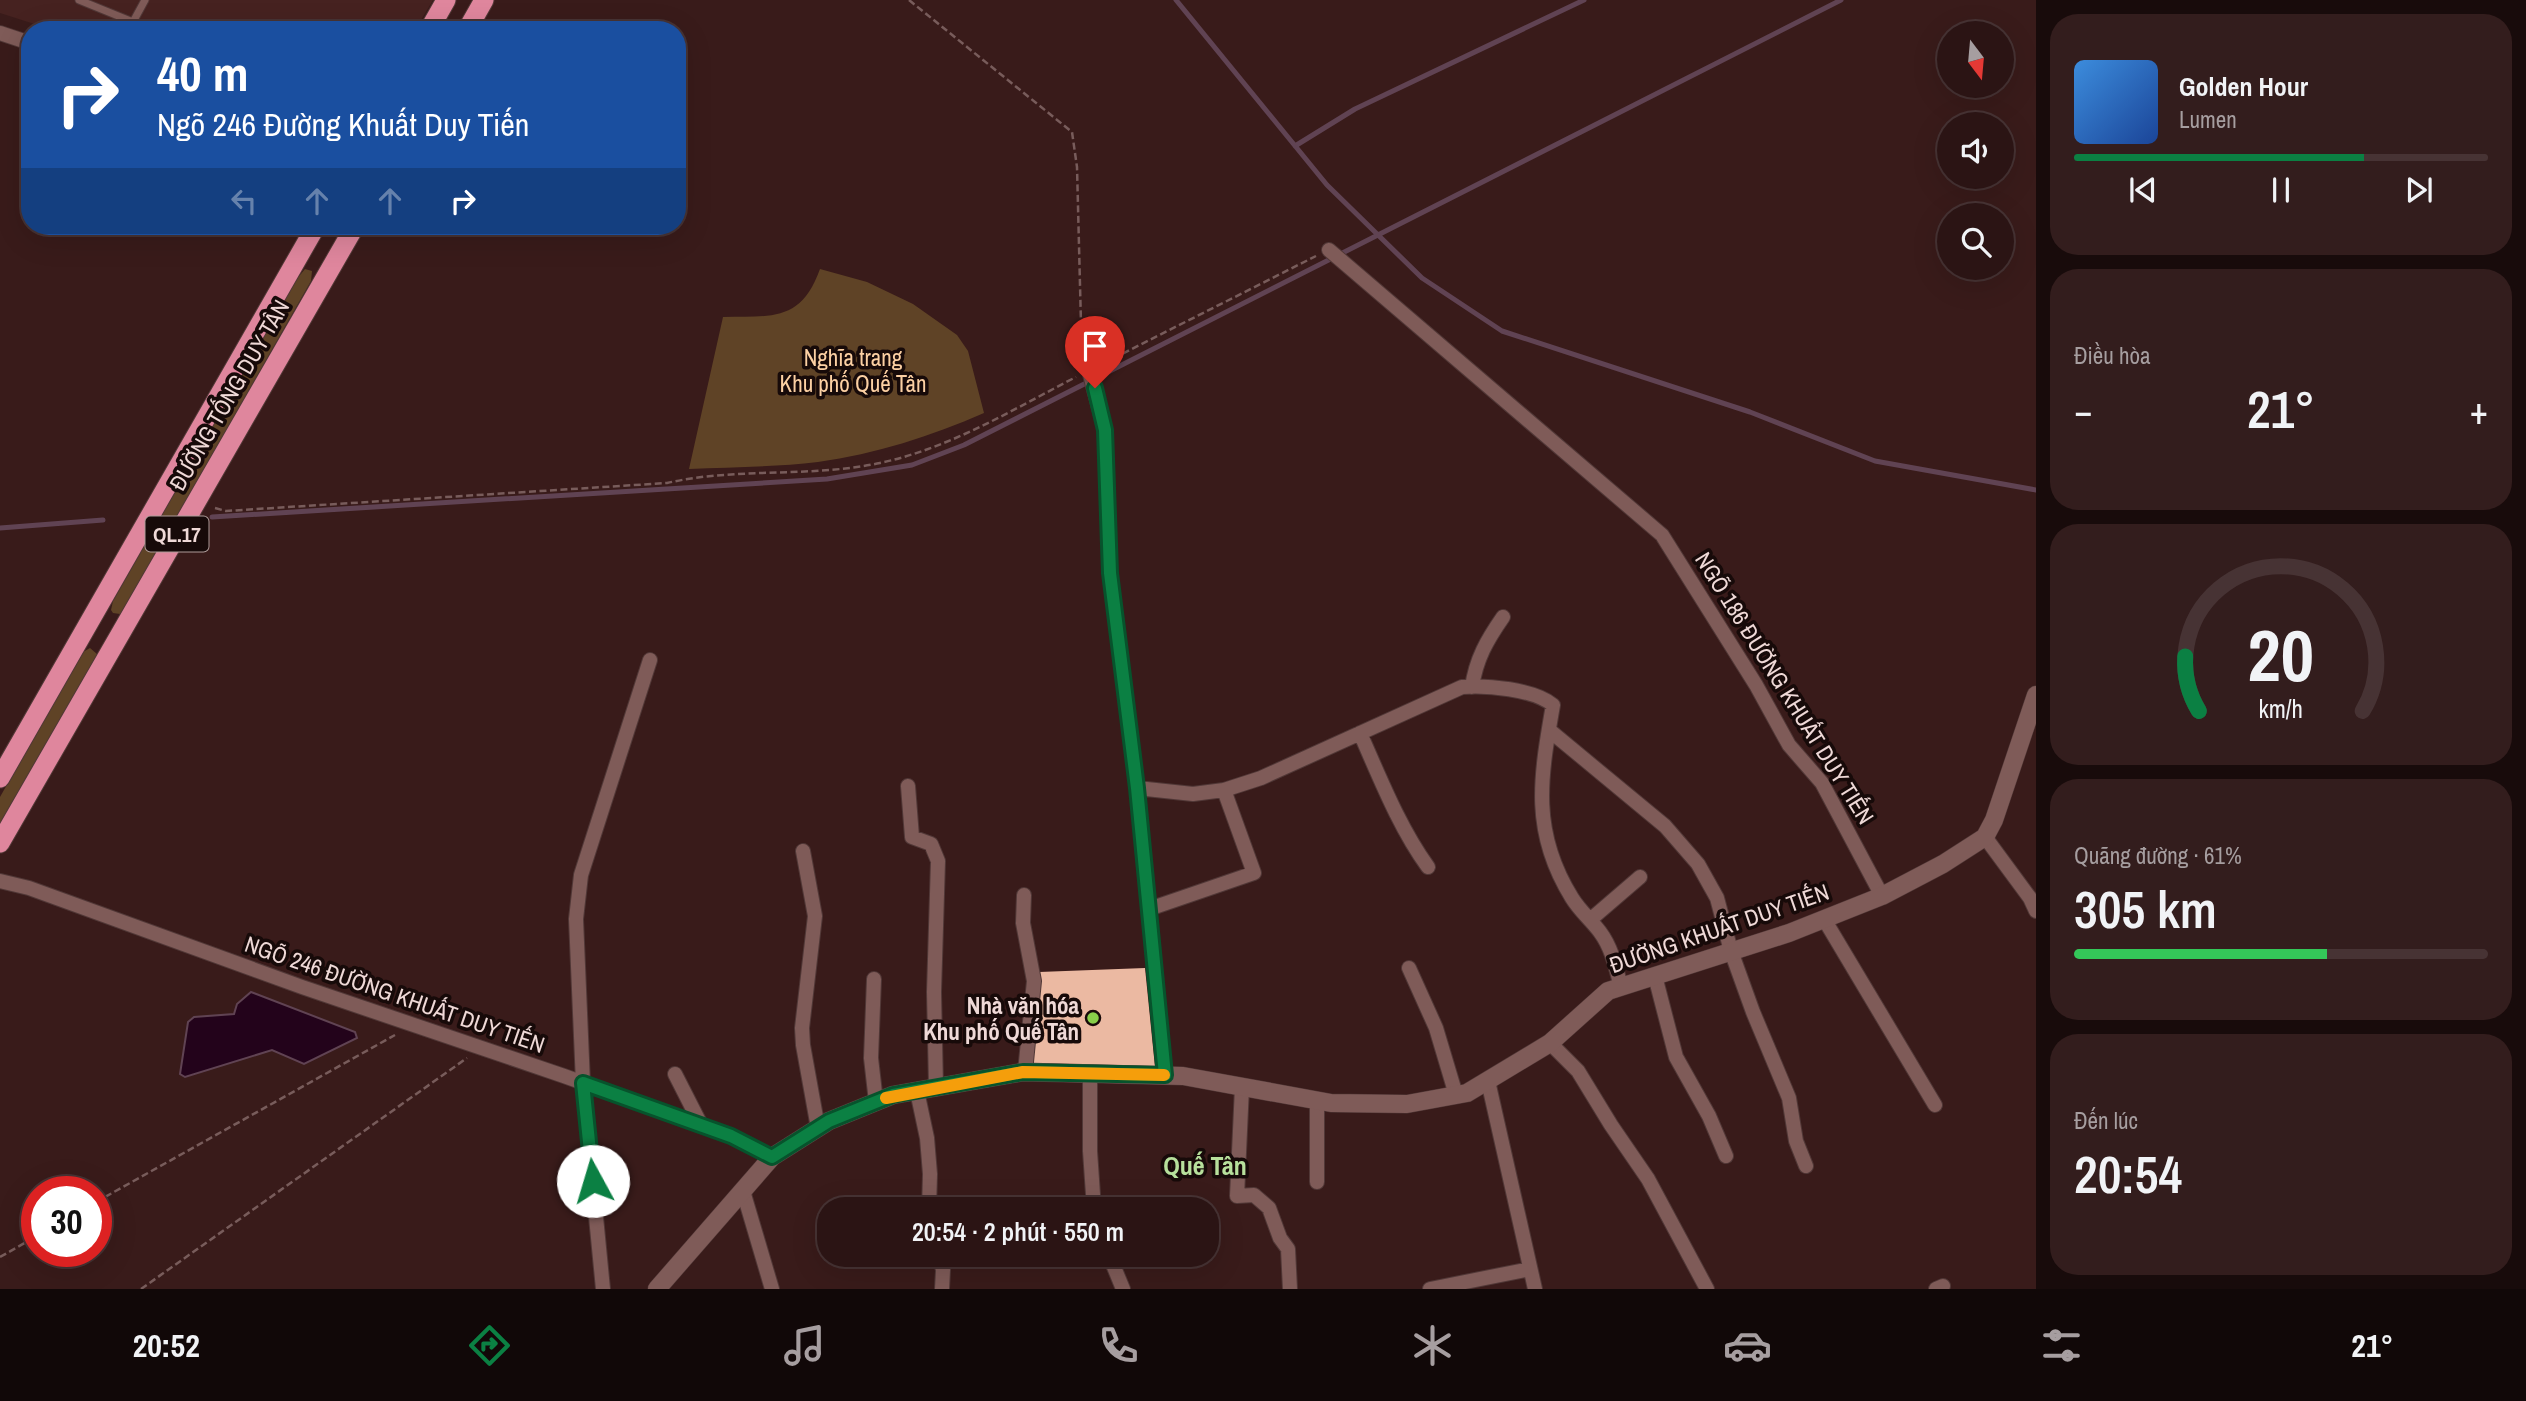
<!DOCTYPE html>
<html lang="vi">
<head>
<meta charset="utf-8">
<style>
  body { margin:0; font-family:"Archivo Narrow",sans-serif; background:#331d1d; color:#f1f3f6; height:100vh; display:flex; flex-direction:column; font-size:26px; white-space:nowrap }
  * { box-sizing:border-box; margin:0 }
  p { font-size:23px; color:#a69ea0 }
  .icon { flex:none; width:38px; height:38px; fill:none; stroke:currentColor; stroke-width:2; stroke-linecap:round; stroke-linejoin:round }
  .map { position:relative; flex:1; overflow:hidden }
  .panel { display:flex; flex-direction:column; gap:14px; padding:14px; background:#180b0b; width:490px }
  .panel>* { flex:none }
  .banner { position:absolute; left:21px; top:21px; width:665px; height:214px; border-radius:28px; box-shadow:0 7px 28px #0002,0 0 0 2px #473334; background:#1a4fa0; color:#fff; overflow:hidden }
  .needle { width:46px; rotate:164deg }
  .tools { position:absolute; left:1937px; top:21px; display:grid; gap:14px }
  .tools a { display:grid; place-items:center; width:77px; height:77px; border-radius:50%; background:#2b1414; box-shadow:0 7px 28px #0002,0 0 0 2px #473334; font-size:35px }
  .speed { position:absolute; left:21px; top:1176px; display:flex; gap:14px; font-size:35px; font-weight:700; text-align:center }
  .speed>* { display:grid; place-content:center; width:91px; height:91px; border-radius:50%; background:#2b1414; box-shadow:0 7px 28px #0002,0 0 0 2px #473334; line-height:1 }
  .speed .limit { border:10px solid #d22; background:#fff; color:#111 }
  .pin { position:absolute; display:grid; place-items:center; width:60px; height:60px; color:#fff; margin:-72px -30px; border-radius:50% 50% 50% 0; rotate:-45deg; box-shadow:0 0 7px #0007 }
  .pin .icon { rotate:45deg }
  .me { position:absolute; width:77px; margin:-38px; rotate:354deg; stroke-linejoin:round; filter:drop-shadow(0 0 5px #0008) }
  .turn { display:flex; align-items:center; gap:24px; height:147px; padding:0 21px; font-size:32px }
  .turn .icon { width:91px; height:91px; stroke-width:2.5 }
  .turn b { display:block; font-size:49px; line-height:60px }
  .lanes { display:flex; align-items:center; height:66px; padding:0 21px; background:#0003; justify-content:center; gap:35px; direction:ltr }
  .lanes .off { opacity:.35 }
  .big { font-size:52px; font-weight:600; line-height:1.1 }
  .panel .widget { flex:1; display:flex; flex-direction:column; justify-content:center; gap:10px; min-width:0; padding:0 24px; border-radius:28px; background:#331d1d }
  .panel .dial { align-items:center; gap:0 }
  .dial svg { height:182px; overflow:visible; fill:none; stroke:#473334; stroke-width:7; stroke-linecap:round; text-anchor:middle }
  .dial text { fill:#f1f3f6; stroke:none }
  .song { display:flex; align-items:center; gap:21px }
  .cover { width:84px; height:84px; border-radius:10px; background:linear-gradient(135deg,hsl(210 70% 55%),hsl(220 70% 35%)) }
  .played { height:7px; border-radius:4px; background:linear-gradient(90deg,#0b8043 70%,#473334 70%) }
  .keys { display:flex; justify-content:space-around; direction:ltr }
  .heat { display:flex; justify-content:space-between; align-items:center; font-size:38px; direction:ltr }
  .charge { height:10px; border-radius:5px; background:linear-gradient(90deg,#34c759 61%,#473334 0) }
  .trip { position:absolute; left:817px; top:1197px; width:402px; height:70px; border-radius:28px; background:#2b1414; box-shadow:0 7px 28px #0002,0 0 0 2px #473334; font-weight:600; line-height:70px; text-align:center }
  .menu { display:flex; height:112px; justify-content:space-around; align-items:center; background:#110808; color:#a69ea0 }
  .menu .icon { width:49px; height:49px }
  .menu .on { color:#0b8043 }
  .menu b { font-size:32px; color:#f1f3f6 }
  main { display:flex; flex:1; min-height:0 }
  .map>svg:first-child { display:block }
  .built { fill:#462220 }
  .green { fill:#5f4326 }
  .water { fill:#23031b; stroke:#604353; stroke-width:2 }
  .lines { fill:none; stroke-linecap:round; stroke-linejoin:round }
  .stream { stroke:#604353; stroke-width:5 }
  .building { fill:#ebb9a2 }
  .service-casing { stroke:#513837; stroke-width:9 }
  .minor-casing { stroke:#513837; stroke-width:16 }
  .secondary-casing { stroke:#513837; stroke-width:19 }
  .trunk-casing { stroke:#513837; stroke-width:21 }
  .path { stroke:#785c5b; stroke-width:2.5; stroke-dasharray:7 3.5; stroke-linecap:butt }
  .service { stroke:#7f5b58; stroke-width:7 }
  .minor { stroke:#7f5b58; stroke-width:14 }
  .secondary { stroke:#7f5b58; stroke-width:18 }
  .trunk { stroke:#df869d; stroke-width:19 }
  .route-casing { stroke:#07532c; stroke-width:18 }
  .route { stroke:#0b8043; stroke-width:12 }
  .slow { stroke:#f59e0b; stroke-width:12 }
  .poi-dot { fill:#88cf4a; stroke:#170a09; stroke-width:2.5 }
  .labels { text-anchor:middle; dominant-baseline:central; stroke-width:7; stroke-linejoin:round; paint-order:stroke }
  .shield { fill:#170a09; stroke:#ae9b99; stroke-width:2 }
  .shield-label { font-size:21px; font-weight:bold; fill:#efd9d7 }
  .park-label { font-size:23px; fill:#fcd0a3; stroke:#170a09 }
  .street-label { font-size:23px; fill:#efd9d7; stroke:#170a09 }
  .poi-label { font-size:23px; font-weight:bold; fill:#efd9d7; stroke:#170a09; text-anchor:end }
  .quarter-label { font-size:26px; font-weight:bold; fill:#b7e09c; stroke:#170a09 }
</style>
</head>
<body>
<main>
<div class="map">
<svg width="2036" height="1289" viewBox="0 0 2036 1289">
  <rect width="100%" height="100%" fill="#391b1a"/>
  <!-- built -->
  <path class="built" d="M0 0H433L415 30H53L0 13Z"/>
  <!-- green -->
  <path class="green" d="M305 269 312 271 311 281 124 610 120 614 113 613 111 610 113 601 295 281Z
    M820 269 867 282 913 304 957 335 968 351 984 413C931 436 876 454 818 462 776 467 732 467 689 469L723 317C772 316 801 322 820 269Z
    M90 648 97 654 96 659 0 827V797L76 663 83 652Z"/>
  <!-- water -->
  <path class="water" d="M251 992 355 1032 357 1038 304 1064 272 1050 185 1077 180 1074 188 1022 194 1017 234 1014 237 1004Z"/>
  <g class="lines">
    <!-- stream -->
    <path class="stream" d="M1176 0 1327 185 1422 278 1502 331 1750 412 1875 461 2036 490
      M1295 146 1355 109 1584 0
      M212 517 827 479 912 465 964 445 1841 0
      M0 528 103 520"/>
  </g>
  <!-- building -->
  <path class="building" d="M1145 968 1155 1067 1032 1065 1039 972Z"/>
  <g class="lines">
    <!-- service casing -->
    <g class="service-casing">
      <path id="service" d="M79 0 133 22 145 0"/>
    </g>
    <!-- minor casing -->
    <g class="minor-casing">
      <path id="minor" d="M0 33 30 43
        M1329 250 1662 535 1756 685 1789 745 1822 783 1882 896
        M1089 371 1105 430 1110 573 1137 788 1165 1075
        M1472 687C1476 659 1487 640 1503 617
        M1549 730 1665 826 1698 864 1717 898 1731 951 1753 1012 1789 1098 1796 1141 1806 1166
        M1360 733C1380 778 1399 827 1428 867
        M908 786 912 837 931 844 938 861 934 992 936 1087
        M1137 788 1193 794 1224 790 1261 778 1462 687C1486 685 1534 689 1553 705 1540 779 1531 832 1572 898 1580 911 1591 920 1600 932 1612 948 1616 968 1621 987
        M1985 837 2030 898 2036 911
        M803 851 815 916 802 1028 803 1045 818 1128
        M0 881 29 888 302 987 564 1076 731 1136 772 1157
        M1024 895 1023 923 1034 981 1025 1072
        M1149 909 1254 873 1224 790
        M1824 919 1935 1105
        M1590 920 1640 877
        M1409 968 1436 1028 1456 1095
        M1655 976 1676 1057 1709 1116 1726 1156
        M874 979 871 1058 876 1102
        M1550 1043 1578 1071 1611 1125 1648 1179 1707 1289
        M675 1074 701 1125
        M1090 1074V1151L1094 1209
        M1488 1081 1535 1289
        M1242 1087 1237 1196 1254 1195 1269 1208 1280 1238 1288 1249 1290 1289
        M917 1091 927 1138 930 1174 929 1209
        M1317 1101V1182
        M743 1191 772 1289
        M939 1255 943 1270 942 1289
        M1109 1255 1123 1289
        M603 1289 583 1083 576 919 581 875 650 660
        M1430 1289 1530 1269
        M1936 1289 1943 1286"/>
    </g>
    <!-- secondary casing -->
    <g class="secondary-casing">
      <path id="secondary" d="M657 1289 772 1157 829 1121 893 1095 1023 1072 1183 1076 1331 1103 1407 1104 1467 1093 1550 1043 1608 991 1789 933 1882 896 1943 864 1985 837 1994 820 2036 695"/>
    </g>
    <!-- trunk casing -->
    <g class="trunk-casing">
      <path id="trunk" d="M429 30 446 0
        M467 30 484 0
        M0 778 316 226
        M0 843 355 226"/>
    </g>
    <!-- path -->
    <path class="path" d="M909 0 1072 132 1077 167 1081 324 1086 358
      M1104 363 1316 256
      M215 508 226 511 667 483C736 467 810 478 880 463 950 448 1012 410 1076 377
      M96 1202 395 1035
      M0 1257 37 1236
      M141 1289 467 1058"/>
    <!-- service -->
    <use href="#service" class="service"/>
    <!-- minor -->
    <use href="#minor" class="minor"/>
    <!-- secondary -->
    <use href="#secondary" class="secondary"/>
    <!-- trunk -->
    <use href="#trunk" class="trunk"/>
  </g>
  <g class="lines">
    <!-- route casing -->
    <g class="route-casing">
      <path id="route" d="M593 1181 583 1083 731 1136 772 1157 829 1121 893 1095 1023 1072 1165 1075 1137 788 1110 573 1105 430 1095 388"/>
    </g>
    <!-- route -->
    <use href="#route" class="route"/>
    <!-- slow -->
    <path class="slow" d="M886 1098 1023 1072 1164 1075"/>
  </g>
  <!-- markers -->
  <circle class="poi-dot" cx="1093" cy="1018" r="7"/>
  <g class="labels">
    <!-- shield labels -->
    <rect class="shield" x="145.5" y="516.5" width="63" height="35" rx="5"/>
    <g class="shield-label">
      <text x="177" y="534">QL.17</text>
    </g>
    <!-- park labels -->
    <g class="park-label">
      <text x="853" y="357">Nghĩa trang<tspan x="853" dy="26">Khu phố Quế Tân</tspan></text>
    </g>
    <!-- street labels -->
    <g class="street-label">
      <text transform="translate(229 395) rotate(-60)">ĐƯỜNG TỐNG DUY TÂN</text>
      <text transform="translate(1785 688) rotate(58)">NGÕ 186 ĐƯỜNG KHUẤT DUY TIẾN</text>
      <text transform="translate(1719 928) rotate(-19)">ĐƯỜNG KHUẤT DUY TIẾN</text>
      <text transform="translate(395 994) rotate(19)">NGÕ 246 ĐƯỜNG KHUẤT DUY TIẾN</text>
    </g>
    <!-- poi labels -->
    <g class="poi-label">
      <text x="1079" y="1005">Nhà văn hóa<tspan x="1079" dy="26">Khu phố Quế Tân</tspan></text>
    </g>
    <!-- quarter labels -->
    <g class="quarter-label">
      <text x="1205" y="1165">Quế Tân</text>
    </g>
  </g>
</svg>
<div class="tools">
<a><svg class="needle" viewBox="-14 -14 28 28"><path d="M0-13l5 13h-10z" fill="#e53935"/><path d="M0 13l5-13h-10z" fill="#a69ea0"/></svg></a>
<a><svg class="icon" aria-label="sound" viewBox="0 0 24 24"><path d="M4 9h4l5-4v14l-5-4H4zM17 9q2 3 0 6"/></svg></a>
<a><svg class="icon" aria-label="search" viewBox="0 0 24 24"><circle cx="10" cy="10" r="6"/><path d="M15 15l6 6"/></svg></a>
</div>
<div class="speed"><div class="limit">30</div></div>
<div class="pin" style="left:1095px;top:388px;background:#d93025"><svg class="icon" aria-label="arrive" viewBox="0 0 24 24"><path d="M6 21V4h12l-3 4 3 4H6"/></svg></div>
<svg class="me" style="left:593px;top:1181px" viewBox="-20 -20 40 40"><circle r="19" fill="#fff"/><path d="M0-13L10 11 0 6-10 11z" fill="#0b8043"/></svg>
<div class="trip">20:54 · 2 phút · 550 m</div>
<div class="banner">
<div class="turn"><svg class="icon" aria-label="right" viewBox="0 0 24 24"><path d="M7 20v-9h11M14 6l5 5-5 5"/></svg><div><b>40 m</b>Ngõ 246 Đường Khuất Duy Tiến</div></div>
<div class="lanes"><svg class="icon off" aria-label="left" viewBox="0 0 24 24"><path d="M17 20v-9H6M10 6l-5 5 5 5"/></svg><svg class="icon off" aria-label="ahead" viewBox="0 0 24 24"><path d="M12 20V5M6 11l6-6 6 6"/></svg><svg class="icon off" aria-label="ahead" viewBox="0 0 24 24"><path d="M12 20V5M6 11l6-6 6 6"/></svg><svg class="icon" aria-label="right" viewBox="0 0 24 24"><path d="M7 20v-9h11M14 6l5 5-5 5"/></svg></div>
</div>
</div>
<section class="panel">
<div class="widget">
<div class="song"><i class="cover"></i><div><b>Golden Hour</b><p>Lumen</p></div></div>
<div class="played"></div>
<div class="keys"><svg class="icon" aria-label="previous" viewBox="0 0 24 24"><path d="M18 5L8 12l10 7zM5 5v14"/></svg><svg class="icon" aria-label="pause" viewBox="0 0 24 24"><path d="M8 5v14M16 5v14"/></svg><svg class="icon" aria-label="next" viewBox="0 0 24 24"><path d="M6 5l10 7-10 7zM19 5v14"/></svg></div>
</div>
<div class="widget"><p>Điều hòa</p>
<div class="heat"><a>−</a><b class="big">21°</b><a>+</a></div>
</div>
<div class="widget dial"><svg viewBox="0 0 100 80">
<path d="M14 69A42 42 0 1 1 86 69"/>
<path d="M14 69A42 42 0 0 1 8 45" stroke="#0b8043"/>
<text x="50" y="56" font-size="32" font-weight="700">20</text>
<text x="50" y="72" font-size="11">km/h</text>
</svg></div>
<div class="widget"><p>Quãng đường · 61%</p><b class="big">305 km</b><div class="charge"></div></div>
<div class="widget"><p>Đến lúc</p><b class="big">20:54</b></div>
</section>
</main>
<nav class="menu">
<b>20:52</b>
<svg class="icon on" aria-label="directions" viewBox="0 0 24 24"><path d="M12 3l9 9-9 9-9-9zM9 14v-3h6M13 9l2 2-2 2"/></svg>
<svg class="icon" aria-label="music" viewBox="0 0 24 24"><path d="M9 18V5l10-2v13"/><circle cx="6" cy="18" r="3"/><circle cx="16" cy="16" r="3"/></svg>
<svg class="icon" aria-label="phone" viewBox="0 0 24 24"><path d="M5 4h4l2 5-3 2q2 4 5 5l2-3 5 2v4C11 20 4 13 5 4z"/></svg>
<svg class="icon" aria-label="climate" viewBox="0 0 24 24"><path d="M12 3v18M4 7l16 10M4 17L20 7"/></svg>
<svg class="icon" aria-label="car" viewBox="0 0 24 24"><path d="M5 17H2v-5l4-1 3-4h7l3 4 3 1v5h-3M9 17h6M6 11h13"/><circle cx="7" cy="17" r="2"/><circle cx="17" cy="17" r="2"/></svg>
<svg class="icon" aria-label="filters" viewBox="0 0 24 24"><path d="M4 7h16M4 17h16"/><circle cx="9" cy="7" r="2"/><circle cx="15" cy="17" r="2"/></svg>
<b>21°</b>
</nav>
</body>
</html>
